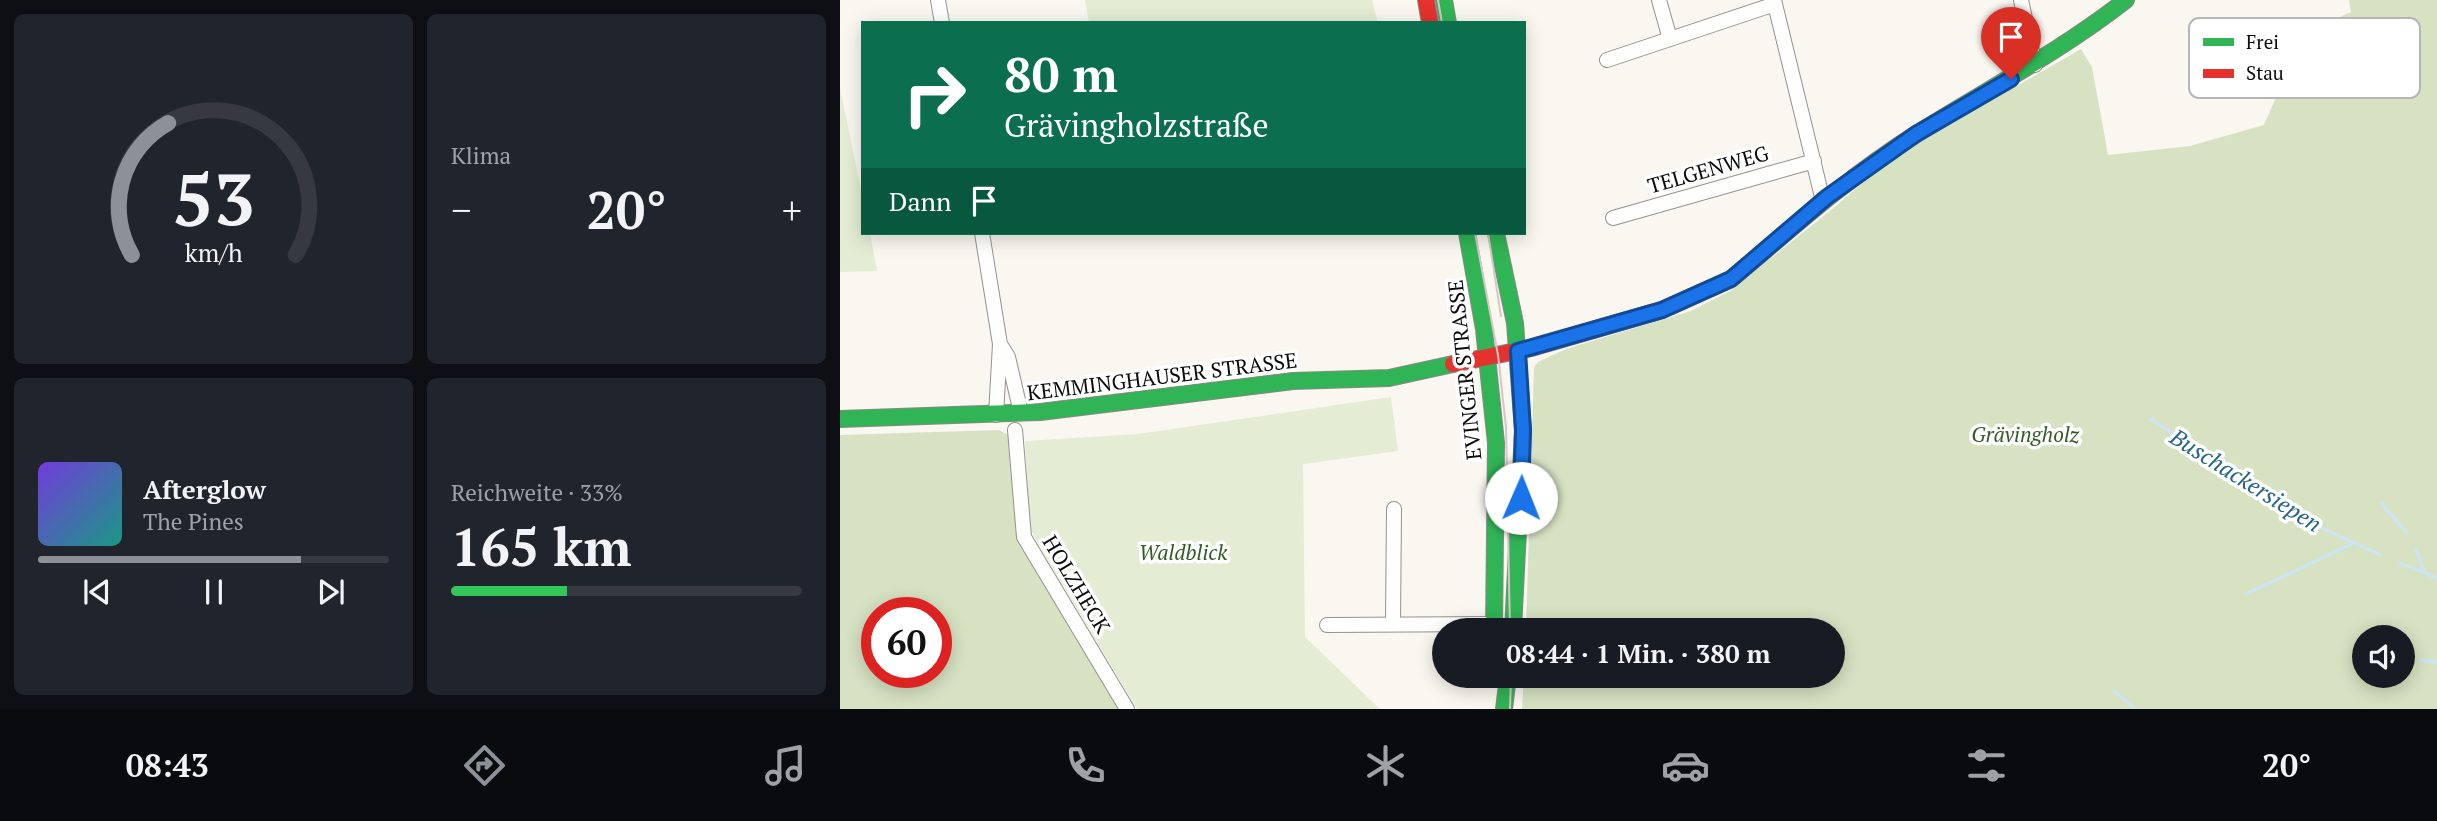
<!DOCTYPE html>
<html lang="de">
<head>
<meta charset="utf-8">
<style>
  body { margin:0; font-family:"PT Serif",serif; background:#20242c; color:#f1f3f6; height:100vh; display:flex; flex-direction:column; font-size:26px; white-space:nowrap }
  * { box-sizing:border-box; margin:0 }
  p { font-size:23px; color:#9ea1a6 }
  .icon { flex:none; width:38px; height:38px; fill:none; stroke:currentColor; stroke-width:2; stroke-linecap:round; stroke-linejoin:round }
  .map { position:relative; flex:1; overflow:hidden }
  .side { display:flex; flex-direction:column; gap:14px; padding:14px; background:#0d0f14; width:840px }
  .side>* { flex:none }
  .hud { position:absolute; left:21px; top:21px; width:665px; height:214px; border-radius:0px; box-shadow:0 4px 18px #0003; background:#0b6e4f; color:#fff; overflow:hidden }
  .buttons { position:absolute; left:1512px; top:625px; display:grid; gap:14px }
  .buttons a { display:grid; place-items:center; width:63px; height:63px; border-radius:50%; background:#171b24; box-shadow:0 4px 18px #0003; font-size:35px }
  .speed { position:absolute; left:21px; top:597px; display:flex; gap:14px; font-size:35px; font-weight:700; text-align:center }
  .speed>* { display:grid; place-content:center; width:91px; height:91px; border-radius:50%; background:#171b24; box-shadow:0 4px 18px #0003; line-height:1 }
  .speed .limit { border:10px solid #d22; background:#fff; color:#111 }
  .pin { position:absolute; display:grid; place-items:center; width:60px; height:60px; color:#fff; margin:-72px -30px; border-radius:50% 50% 50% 0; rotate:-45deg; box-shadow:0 0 7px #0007 }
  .pin .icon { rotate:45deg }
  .me { position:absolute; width:77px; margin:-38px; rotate:1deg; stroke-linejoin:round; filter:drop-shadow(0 0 5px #0008) }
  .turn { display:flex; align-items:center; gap:24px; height:147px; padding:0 28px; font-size:32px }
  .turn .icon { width:91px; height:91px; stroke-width:2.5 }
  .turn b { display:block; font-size:49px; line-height:60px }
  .then { display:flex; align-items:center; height:66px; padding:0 28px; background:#0003; gap:14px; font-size:26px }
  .big { font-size:52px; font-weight:600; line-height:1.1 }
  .side .tile { flex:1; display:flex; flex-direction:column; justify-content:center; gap:10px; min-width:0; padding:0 24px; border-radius:10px; background:#20242c }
  .side .dial { align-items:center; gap:0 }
  .dial svg { height:182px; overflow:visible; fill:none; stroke:#363941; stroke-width:7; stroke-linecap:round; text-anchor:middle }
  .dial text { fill:#f1f3f6; stroke:none }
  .song { display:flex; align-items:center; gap:21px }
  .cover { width:84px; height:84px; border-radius:10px; background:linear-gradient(135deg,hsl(260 70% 55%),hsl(170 70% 35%)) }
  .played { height:7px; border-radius:4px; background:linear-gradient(90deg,#8c9099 75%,#363941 75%) }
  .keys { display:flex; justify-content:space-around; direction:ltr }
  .heat { display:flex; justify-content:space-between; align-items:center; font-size:38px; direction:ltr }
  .charge { height:10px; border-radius:5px; background:linear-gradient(90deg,#34c759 33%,#363941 0) }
  .side .tiles { flex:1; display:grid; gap:14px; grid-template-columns:repeat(2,1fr) }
  .trip { position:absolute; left:592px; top:618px; width:413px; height:70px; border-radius:35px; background:#171b24; box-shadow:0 4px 18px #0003; font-weight:600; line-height:70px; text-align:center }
  .tab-bar { display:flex; height:112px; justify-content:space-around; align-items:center; background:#090b0e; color:#9ea1a6 }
  .tab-bar .icon { width:49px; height:49px }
  .tab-bar .current { color:#8c9099 }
  .tab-bar b { font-size:32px; color:#f1f3f6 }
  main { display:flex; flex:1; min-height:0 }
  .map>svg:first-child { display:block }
  .green { fill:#e4ecd3 }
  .forest { fill:#d6e2c2; fill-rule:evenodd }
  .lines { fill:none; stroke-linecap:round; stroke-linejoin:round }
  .stream { stroke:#cce5ef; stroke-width:3.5 }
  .street-casing { stroke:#93928f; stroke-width:16 }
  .fast-casing { stroke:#8a8885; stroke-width:18 }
  .jam-casing { stroke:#8a8885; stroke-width:18 }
  .street { stroke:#fefefd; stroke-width:14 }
  .fast { stroke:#30b455; stroke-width:16 }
  .jam { stroke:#e5322d; stroke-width:16 }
  .tram { stroke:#d5c7c7; stroke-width:2 }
  .route-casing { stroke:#114b97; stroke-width:18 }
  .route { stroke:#1a73e8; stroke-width:12 }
  .labels { text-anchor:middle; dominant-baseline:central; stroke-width:7; stroke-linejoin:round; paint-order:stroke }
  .street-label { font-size:21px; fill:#0c0c0c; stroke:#fff }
  .park-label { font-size:21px; font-style:italic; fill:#335b25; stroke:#fff }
  .water-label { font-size:23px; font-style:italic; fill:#26668d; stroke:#fff }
  .key { fill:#fff; stroke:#b6b6b6; stroke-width:2 }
  .key-label { font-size:19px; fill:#0c0c0c }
</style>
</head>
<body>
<main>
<section class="side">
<div class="tiles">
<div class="tile dial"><svg viewBox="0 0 100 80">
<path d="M14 69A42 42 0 1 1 86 69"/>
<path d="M14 69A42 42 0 0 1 30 11" stroke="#8c9099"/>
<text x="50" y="56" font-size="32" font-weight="700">53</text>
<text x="50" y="72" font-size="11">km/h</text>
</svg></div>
<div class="tile"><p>Klima</p>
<div class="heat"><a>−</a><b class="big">20°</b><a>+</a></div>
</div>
<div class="tile">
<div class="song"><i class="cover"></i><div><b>Afterglow</b><p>The Pines</p></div></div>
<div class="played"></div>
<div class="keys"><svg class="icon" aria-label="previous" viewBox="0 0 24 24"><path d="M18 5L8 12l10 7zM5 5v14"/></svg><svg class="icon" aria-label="pause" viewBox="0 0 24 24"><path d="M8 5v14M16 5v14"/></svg><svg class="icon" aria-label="next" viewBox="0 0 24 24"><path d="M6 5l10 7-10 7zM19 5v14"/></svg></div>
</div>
<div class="tile"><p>Reichweite · 33%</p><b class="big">165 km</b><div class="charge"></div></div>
</div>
</section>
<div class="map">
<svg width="1597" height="709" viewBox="0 0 1597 709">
  <rect width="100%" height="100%" fill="#faf7f0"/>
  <!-- green -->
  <path class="green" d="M245 0H532L538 23H249Z
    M0 88 23 199V233H30L37 271 0 272Z
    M551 397 558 451 463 464 465 637 540 709H297L194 536 190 528 185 441 298 434Z"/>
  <!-- forest -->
  <path class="forest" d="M1509 0H1597V709H682L684 676H992V630H686L694 367 698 362 726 349 851 311 890 291 996 206 1050 159 1241 49 1252 67 1268 155 1350 146 1424 125 1464 33 1511 12ZM1524 637H1563V676H1524Z
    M159 430 170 436 176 529 180 543 279 709H0V435ZM37 612H96V672H37Z"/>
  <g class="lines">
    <!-- stream -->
    <path class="stream" d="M1311 419 1466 521 1541 555
      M1541 503 1566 532
      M1576 549 1584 572
      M1560 563 1597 578
      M1406 594 1514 543
      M1581 660 1597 662
      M1274 691 1294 708"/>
    <!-- street casing -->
    <g class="street-casing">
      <path id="street" d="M98 0 102 23
        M819 0 830 39
        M934 0 983 201
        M1181 0 1195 65
        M767 60 935 4
        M773 218 974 161
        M142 233 160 344 156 415
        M160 344 168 357 181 413
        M175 430 184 537 287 709
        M553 624 554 509
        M487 625 654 624"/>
    </g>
    <!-- fast casing -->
    <g class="fast-casing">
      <path id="fast" d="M604 0 608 23
        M627 233 644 329 656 443 654 630
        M656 233 675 323 683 431 673 630
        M921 254C971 211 1022 168 1078 133 1148 89 1221 51 1286 0
        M0 419 200 412 453 381 549 378 613 364
        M664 709 668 676"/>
    </g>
    <!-- jam casing -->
    <g class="jam-casing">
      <path id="jam" d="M586 0 590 23
        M613 364 691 348 822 310 891 279 921 254"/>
    </g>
    <!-- street -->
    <use href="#street" class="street"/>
    <!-- fast -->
    <use href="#fast" class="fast"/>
    <!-- jam -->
    <use href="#jam" class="jam"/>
    <!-- tram -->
    <path class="tram" d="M598 0 602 23
      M635 233 658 355 666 427 670 630
      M648 233 661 316
      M670 709 671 676"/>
  </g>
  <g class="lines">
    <!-- route casing -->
    <g class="route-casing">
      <path id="route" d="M681 498 683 430 678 351 822 310 891 279 987 197 1076 134 1171 79"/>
    </g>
    <!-- route -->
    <use href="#route" class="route"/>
  </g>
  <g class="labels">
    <!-- street labels -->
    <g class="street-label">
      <text transform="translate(868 169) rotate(-16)">TELGENWEG</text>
      <text transform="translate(624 370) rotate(-96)">EVINGER STRASSE</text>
      <text transform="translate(322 376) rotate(-7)">KEMMINGHAUSER STRASSE</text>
      <text transform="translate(237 584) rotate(59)">HOLZHECK</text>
    </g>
    <!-- park labels -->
    <g class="park-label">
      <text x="1185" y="434">Grävingholz</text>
      <text x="343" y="552">Waldblick</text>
    </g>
    <!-- water labels -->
    <g class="water-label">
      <text transform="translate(1406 480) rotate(32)">Buschackersiepen</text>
    </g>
  </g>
  <!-- legend -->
  <rect x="1349" y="18" width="231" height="80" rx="10" class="key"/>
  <rect x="1363" y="38" width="31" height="8" fill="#30b455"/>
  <rect x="1363" y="69" width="31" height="9" fill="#e5322d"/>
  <g class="key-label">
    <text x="1406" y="49">Frei</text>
    <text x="1406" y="80">Stau</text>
  </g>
</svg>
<div class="buttons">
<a><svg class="icon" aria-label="sound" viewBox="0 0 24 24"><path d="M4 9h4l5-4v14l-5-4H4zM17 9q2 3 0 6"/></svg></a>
</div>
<div class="speed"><div class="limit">60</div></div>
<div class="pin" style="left:1171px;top:79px;background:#d93025"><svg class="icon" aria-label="arrive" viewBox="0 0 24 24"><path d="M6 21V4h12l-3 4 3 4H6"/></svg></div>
<svg class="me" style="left:681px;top:498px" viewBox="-20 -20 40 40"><circle r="19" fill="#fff"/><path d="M0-13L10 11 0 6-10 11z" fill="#1a73e8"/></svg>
<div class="trip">08:44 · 1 Min. · 380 m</div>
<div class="hud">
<div class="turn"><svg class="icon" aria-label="right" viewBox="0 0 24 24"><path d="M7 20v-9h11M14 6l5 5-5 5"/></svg><div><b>80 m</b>Grävingholzstraße</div></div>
<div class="then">Dann<svg class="icon" aria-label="arrive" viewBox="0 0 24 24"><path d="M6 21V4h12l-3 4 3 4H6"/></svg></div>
</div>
</div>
</main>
<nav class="tab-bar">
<b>08:43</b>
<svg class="icon current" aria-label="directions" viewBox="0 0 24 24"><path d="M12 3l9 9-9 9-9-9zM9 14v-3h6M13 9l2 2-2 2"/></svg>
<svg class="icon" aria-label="music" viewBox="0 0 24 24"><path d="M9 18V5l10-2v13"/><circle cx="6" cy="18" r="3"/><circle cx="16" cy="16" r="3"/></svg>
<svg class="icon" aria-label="phone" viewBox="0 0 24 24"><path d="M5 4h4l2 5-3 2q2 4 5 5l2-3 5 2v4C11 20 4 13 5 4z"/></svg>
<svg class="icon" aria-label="climate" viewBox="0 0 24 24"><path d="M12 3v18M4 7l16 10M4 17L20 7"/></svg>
<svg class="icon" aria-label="car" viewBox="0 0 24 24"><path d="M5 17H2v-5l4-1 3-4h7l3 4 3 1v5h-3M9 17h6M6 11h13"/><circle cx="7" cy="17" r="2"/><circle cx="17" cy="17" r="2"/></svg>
<svg class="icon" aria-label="filters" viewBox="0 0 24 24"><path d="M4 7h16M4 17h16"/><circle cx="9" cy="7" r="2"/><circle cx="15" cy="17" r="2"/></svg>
<b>20°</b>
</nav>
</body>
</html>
